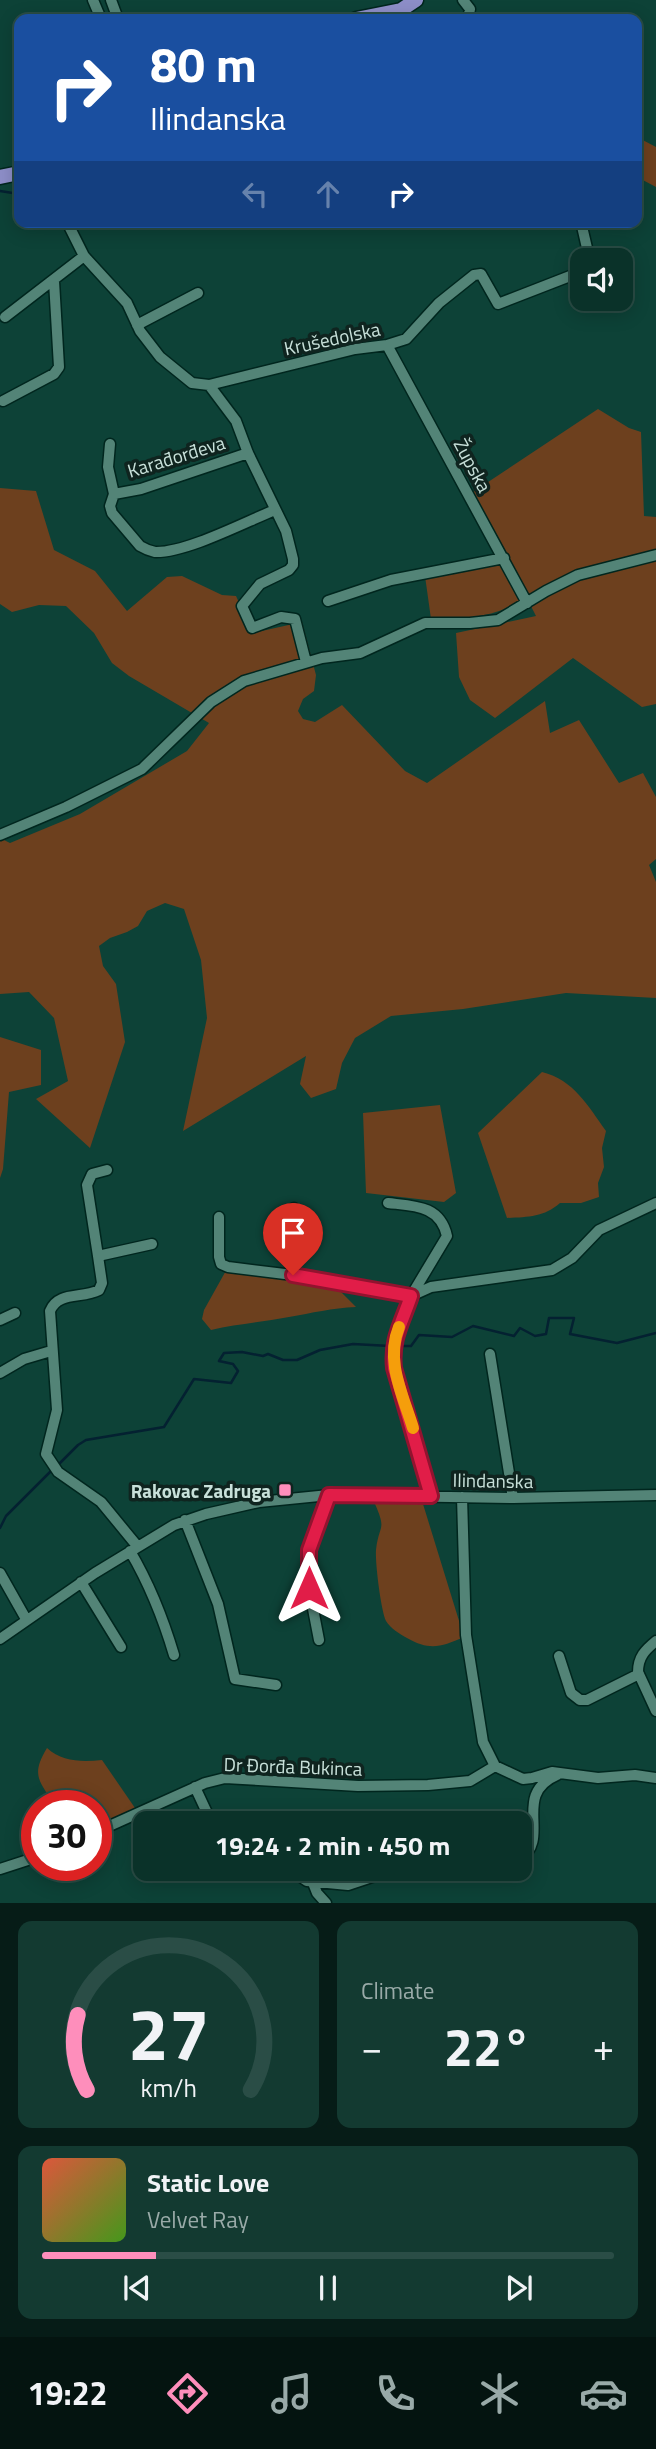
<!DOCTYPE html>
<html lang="en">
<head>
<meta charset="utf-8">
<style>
  body { margin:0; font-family:"Titillium Web",sans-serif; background:#133a31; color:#f1f3f6; height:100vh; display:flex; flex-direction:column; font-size:26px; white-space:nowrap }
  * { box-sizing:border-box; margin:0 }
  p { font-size:23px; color:#99aaa8 }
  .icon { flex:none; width:38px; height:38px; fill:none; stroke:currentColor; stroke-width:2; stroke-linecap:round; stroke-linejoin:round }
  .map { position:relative; height:1903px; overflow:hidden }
  .side { display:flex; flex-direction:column; gap:18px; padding:18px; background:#061c17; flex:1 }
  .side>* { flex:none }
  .hud { position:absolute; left:14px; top:14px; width:628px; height:214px; border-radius:14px; box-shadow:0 4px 18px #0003,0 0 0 2px #2a4d46; background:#1a4fa0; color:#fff; overflow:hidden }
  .fabs { position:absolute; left:570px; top:248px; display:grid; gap:14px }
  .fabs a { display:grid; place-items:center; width:63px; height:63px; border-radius:14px; background:#0a3229; box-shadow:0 4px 18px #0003,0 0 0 2px #2a4d46; font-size:35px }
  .speed { position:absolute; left:21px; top:1790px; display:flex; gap:14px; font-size:35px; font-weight:700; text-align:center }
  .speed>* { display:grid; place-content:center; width:91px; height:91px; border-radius:50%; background:#0a3229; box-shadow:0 4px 18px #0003,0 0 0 2px #2a4d46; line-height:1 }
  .speed .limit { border:10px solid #d22; background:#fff; color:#111 }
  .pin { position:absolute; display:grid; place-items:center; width:60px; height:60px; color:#fff; margin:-72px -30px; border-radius:50% 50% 50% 0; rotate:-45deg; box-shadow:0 0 7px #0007 }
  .pin .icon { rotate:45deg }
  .me { position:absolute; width:77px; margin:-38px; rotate:0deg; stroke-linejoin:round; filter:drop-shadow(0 0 5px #0008) }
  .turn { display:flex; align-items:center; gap:24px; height:147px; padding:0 21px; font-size:32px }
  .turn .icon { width:91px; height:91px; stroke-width:2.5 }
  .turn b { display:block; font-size:49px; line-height:60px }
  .lanes { display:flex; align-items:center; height:66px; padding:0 21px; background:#0003; justify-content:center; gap:35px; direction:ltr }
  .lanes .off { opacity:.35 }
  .big { font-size:52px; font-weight:700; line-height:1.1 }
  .side .widget { flex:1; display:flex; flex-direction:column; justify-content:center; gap:10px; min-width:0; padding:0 24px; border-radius:14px; background:#133a31 }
  .side .dial { align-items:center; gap:0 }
  .dial svg { height:182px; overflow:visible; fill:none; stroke:#2a4d46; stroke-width:7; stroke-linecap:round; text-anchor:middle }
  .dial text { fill:#f1f3f6; stroke:none }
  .song { display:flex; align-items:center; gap:21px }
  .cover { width:84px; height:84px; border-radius:10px; background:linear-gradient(135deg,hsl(10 70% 55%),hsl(100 70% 35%)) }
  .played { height:7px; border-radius:4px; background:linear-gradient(90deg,#fe8ebb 20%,#2a4d46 20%) }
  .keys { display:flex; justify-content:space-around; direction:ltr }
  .heat { display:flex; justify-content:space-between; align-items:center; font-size:38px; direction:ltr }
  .side .tiles { flex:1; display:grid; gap:18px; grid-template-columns:1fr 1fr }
  .widget:last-child { grid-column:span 2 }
  .trip { position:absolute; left:133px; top:1811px; width:399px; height:70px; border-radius:14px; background:#0a3229; box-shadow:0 4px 18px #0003,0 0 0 2px #2a4d46; font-weight:700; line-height:70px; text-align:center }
  .tab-bar { display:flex; height:112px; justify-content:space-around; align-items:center; background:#041410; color:#99aaa8 }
  .tab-bar .icon { width:49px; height:49px }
  .tab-bar .current { color:#fe8ebb }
  .tab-bar b { font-size:32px; color:#f1f3f6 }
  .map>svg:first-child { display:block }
  .green { fill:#6d401e }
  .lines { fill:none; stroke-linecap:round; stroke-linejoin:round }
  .stream { stroke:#042131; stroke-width:2.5 }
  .minor-casing { stroke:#00261e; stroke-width:13 }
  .major-casing { stroke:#00261e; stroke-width:17 }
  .minor { stroke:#538477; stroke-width:10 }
  .major { stroke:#8d8ec8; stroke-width:14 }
  .route-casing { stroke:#92132f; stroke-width:18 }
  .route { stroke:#e11d48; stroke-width:12 }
  .slow { stroke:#f59e0b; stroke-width:12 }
  .poi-dot { fill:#fe8ebb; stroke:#0f241f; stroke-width:2.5 }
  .labels { text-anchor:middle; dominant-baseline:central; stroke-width:7; stroke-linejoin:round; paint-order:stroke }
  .street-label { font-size:19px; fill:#c8e1da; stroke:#0f241f }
  .poi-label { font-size:19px; font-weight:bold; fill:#c8e1da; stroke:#0f241f; text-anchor:end }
</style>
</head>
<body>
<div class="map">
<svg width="656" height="1903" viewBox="0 0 656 1903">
  <rect width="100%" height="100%" fill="#0d4237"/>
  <!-- green -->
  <path class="green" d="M637 137 656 147V187L637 177Z
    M598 409 629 428 641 432 644 516 656 517V704L642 707 573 658 495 718 470 700 459 677 456 633 536 616 473 492Z
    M0 488 36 491 54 550 95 571 127 611 167 577 182 576 222 595 236 596 253 633 302 622 316 675 314 691 303 699 298 711 303 719 315 722 342 705 405 771 427 783 545 701 550 733 579 720 619 783 643 773 656 797V859L649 865 656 882V998L566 993 463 1009 391 1016 355 1038 342 1063 336 1089 311 1098 300 1084 306 1056 183 1131 207 1018 201 960 184 909 165 903 147 911 138 926 127 932 110 938 99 946 103 966 116 984 125 1042 90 1148 36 1099 68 1081 54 1018 29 992 0 994V838L10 843 80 814 187 751 209 723 129 676 112 663 94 633 66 606 39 605 12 612 0 604Z
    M502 561 522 600C493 618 464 619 431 619L425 576Z
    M0 1037 41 1050V1085L9 1092 3 1169 0 1178Z
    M542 1072C574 1080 588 1106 606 1131L602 1148 604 1167 598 1183 599 1197 581 1203H560C544 1217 528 1217 507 1218L478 1133Z
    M440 1105 456 1193 444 1202 366 1193 363 1113Z
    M228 1267 331 1282 356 1307C332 1308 312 1313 289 1317 263 1322 237 1324 211 1330L202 1319 204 1310Z
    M375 1504H423L464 1637C441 1647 430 1651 407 1638 400 1634 390 1628 386 1621 381 1610 375 1563 376 1550 379 1524 387 1531 375 1504Z
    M47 1748C62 1762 82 1762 102 1760L135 1808 96 1828V1806H55C40 1781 30 1776 47 1748Z"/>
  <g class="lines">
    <!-- stream -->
    <path class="stream" d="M0 191 19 194
      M397 1346H411L419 1335 452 1337 473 1326 514 1336 520 1328 535 1336 546 1334 549 1318H574L570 1334 617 1343 656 1333
      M58 1465 78 1445 86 1440 164 1427 194 1379 231 1383 238 1371 233 1364 219 1361 224 1353 242 1352 263 1356 268 1354 283 1360H297L320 1350 353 1344 390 1346
      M0 1528 6 1516 53 1469"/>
    <!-- minor casing -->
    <g class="minor-casing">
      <path id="minor" d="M93 0 101 19
        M111 0 118 19
        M463 0 470 9 468 19
        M67 222 84 256 127 303 140 331 160 357 192 383 209 385 236 421 248 453 286 531 293 559V565L289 570 260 584 242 606 252 628 281 617 295 619 306 662
        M581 222 590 261
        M5 317 84 256
        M137 325 198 293
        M387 345 527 603
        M209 385 355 349 387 345 406 339 439 303 474 275 481 274 498 304 583 271
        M3 401 54 374 59 367 54 281
        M110 444 108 467 114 494 110 506 112 513 140 546C145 549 150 551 155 552 186 553 245 522 275 510
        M114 494 141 489 248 453
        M328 601 391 580 504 558
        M0 835 66 807 142 769 211 702 244 681 322 658 360 653 425 623H470L498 620 546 591 578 575 656 555
        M388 1203C414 1206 440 1205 447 1236L411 1296 394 1342V1368L431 1496
        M219 1217V1257L221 1264 228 1267 293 1275 411 1296 431 1287 552 1270 572 1258 599 1230 656 1203
        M98 1256 87 1185 92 1174 107 1170
        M293 1275 294 1208
        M0 1320 15 1313
        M490 1354 513 1498
        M0 1373 24 1359 51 1351
        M462 1497 466 1635 483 1742 495 1766 523 1779 532 1778 552 1772 598 1778 635 1775 656 1778
        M185 1520 218 1604 235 1679 276 1685
        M138 1547 101 1502 58 1472 46 1454 57 1410 50 1311C58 1291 82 1299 99 1290L102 1283 98 1256 152 1244
        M130 1551C150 1585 163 1618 174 1655
        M0 1573 26 1619
        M81 1582 121 1647
        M0 1639 95 1573 174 1525 206 1514 259 1502 329 1495 513 1498 656 1495
        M319 1640 309 1588V1550L329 1495
        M656 1641C645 1650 638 1657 638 1672L656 1711
        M559 1656 571 1693 580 1700H587L639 1674
        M195 1787 209 1817 221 1824
        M96 1832 205 1783 225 1778 358 1786 428 1785 470 1781 495 1766
        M520 1859C552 1838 511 1795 557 1775
        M0 1869 37 1857
        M289 1869 307 1881 348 1885 375 1876 407 1869
        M313 1883 317 1893 326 1903"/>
    </g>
    <!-- major casing -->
    <g class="major-casing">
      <path id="major" d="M356 19 401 10 416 0
        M0 177 19 173"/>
    </g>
    <!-- minor -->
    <use href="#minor" class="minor"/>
    <!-- major -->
    <use href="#major" class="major"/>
  </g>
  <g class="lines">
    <!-- route casing -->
    <g class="route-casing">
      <path id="route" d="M293 1275 411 1296C402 1323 391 1339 394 1368L431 1496 329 1495 309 1550V1588"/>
    </g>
    <!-- route -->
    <use href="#route" class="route"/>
    <!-- slow -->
    <path class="slow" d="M399 1327C385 1361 403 1395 413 1428"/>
  </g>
  <!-- markers -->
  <rect class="poi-dot" x="278" y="1483" width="14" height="14" rx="3.5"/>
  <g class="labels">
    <!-- street labels -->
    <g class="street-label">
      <text transform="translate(332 338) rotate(-12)">Krušedolska</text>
      <text transform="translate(176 456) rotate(-17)">Karađorđeva</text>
      <text transform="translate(473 465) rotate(62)">Župska</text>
      <text transform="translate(493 1480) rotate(1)">Ilindanska</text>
      <text transform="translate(293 1766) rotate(2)">Dr Đorđa Bukinca</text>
    </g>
    <!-- poi labels -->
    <g class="poi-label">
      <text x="271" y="1490">Rakovac Zadruga</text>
    </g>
  </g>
</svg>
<div class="fabs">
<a><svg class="icon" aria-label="sound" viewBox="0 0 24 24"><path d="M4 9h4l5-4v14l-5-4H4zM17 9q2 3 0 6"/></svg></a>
</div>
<div class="speed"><div class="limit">30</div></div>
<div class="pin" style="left:293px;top:1275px;background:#d93025"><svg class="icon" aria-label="arrive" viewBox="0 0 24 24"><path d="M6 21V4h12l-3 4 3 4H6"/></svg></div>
<svg class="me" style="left:309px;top:1588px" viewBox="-20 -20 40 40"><path d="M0-17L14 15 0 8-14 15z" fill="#e11d48" stroke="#fff" stroke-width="4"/></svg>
<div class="trip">19:24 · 2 min · 450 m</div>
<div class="hud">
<div class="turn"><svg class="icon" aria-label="right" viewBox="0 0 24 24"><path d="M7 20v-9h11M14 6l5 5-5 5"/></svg><div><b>80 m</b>Ilindanska</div></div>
<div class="lanes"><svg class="icon off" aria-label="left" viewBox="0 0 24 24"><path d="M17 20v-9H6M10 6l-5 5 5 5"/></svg><svg class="icon off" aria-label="ahead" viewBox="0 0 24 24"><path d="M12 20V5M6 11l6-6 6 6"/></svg><svg class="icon" aria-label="right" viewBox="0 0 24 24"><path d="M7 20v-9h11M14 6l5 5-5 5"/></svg></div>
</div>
</div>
<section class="side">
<div class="tiles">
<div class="widget dial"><svg viewBox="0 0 100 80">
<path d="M14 69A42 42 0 1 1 86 69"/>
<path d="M14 69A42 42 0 0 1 10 36" stroke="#fe8ebb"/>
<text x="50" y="56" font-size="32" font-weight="700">27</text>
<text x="50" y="72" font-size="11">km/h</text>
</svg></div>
<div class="widget"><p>Climate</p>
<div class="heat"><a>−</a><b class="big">22°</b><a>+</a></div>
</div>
<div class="widget">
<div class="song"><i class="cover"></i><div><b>Static Love</b><p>Velvet Ray</p></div></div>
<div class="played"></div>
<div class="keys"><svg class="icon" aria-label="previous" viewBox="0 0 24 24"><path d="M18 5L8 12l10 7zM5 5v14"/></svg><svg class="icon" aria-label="pause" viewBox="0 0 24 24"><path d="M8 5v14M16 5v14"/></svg><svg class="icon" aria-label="next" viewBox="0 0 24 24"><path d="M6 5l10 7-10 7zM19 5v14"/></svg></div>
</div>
</div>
</section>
<nav class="tab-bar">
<b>19:22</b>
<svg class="icon current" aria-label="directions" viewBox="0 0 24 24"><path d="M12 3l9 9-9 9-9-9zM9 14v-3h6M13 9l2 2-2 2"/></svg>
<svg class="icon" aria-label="music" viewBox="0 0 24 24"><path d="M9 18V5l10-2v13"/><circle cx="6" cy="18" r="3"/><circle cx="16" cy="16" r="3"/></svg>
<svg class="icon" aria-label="phone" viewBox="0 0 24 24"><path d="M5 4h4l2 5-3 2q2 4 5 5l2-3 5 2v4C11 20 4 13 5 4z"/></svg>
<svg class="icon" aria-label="climate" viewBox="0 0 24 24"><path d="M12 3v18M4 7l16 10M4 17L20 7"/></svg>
<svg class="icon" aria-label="car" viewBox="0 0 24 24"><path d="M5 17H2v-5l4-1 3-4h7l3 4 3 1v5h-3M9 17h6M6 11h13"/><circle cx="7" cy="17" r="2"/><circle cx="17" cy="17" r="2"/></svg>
</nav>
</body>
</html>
